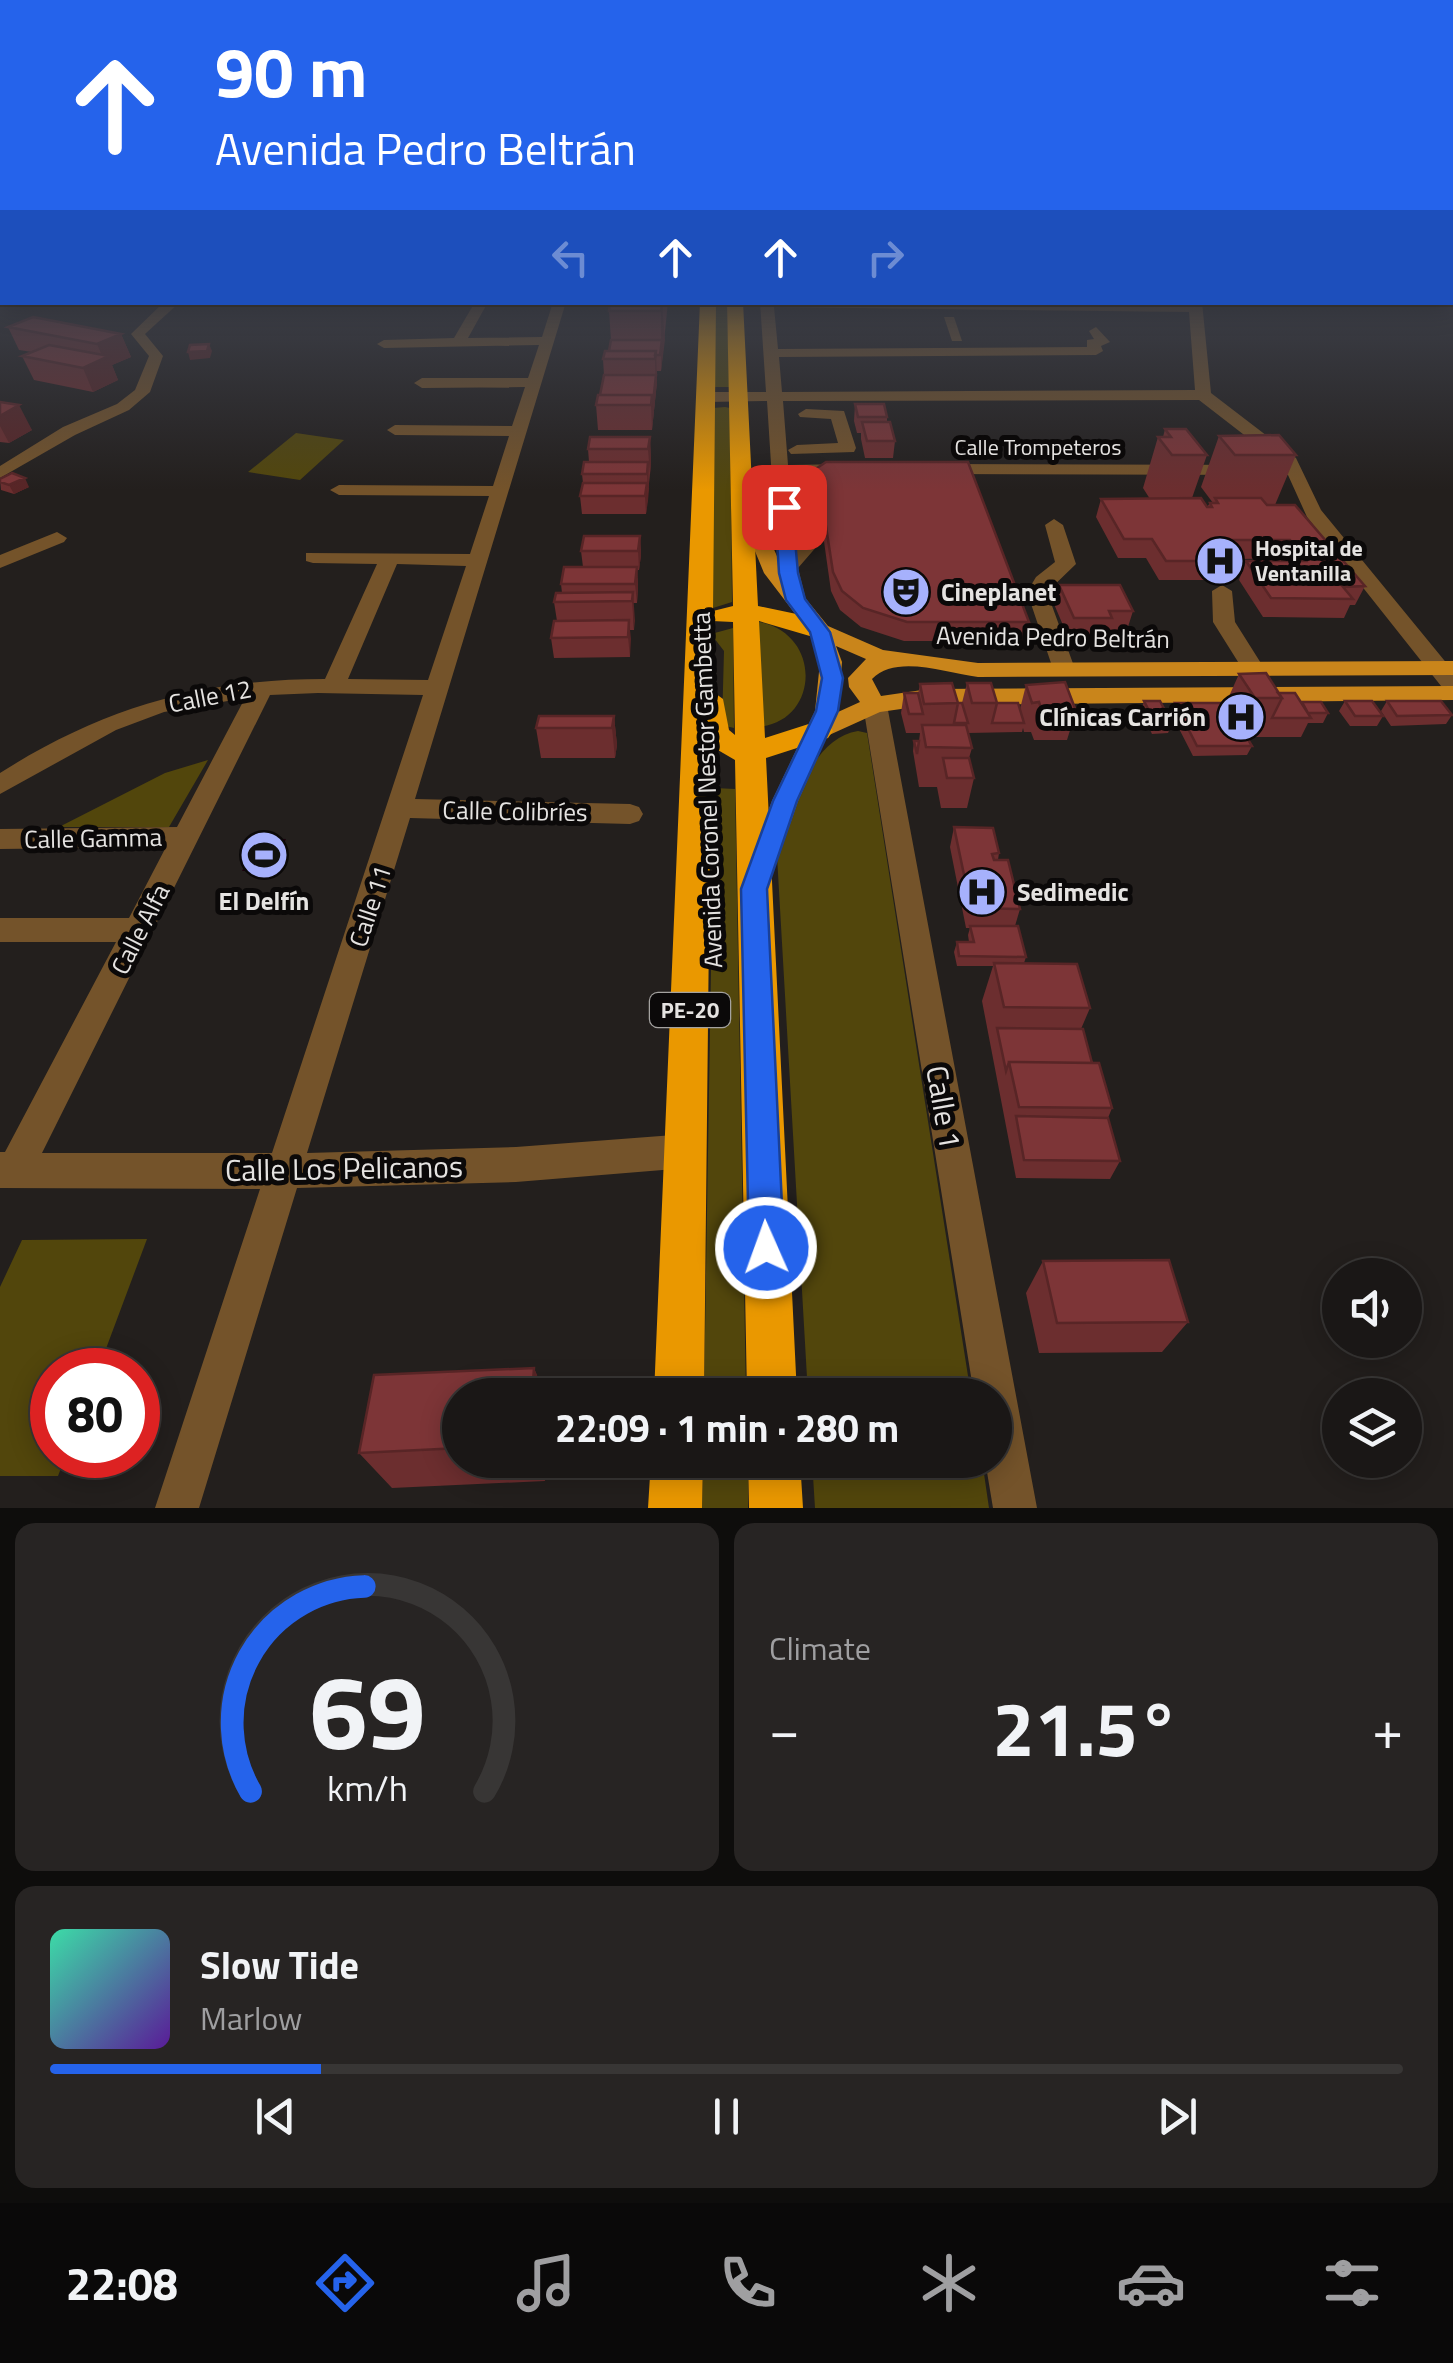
<!DOCTYPE html>
<html lang="en">
<head>
<meta charset="utf-8">
<style>
  body { margin:0; font-family:"Titillium Web",sans-serif; background:#272423; color:#f1f3f6; height:100vh; display:flex; flex-direction:column; font-size:38px; white-space:nowrap }
  * { box-sizing:border-box; margin:0 }
  p { font-size:32px; color:#9f9fa1 }
  .icon { flex:none; width:55px; height:55px; fill:none; stroke:currentColor; stroke-width:2; stroke-linecap:round; stroke-linejoin:round }
  .map { position:relative; height:1508px; overflow:hidden }
  .panel { display:flex; flex-direction:column; gap:15px; padding:15px; background:#0e0d0c; flex:1 }
  .panel>* { flex:none }
  .hud { position:absolute; left:0px; top:0px; width:1455px; height:305px; box-shadow:0 5px 25px #0003,0 0 0 2px #383635; background:#2563eb; color:#fff; overflow:hidden }
  .controls { position:absolute; left:1322px; top:1258px; display:grid; gap:20px }
  .controls a { display:grid; place-items:center; width:100px; height:100px; border-radius:50%; background:#1a1716; box-shadow:0 5px 25px #0003,0 0 0 2px #383635; font-size:50px }
  .speed { position:absolute; left:30px; top:1348px; display:flex; gap:20px; font-size:50px; font-weight:700; text-align:center }
  .speed>* { display:grid; place-content:center; width:130px; height:130px; border-radius:50%; background:#1a1716; box-shadow:0 5px 25px #0003,0 0 0 2px #383635; line-height:1 }
  .speed .limit { border:15px solid #d22; background:#fff; color:#111 }
  .pin { position:absolute; display:grid; place-items:center; width:85px; height:85px; color:#fff; margin:-42px; border-radius:20px; box-shadow:0 5px 15px #0006 }
  .me { position:absolute; width:110px; margin:-55px; rotate:358deg; stroke-linejoin:round; filter:drop-shadow(0 0 8px #0008) }
  .turn { display:flex; align-items:center; gap:35px; height:210px; padding:0 50px; font-size:45px }
  .turn .icon { width:130px; height:130px; stroke-width:2.5 }
  .turn b { display:block; font-size:70px; line-height:85px }
  .lanes { display:flex; align-items:center; height:95px; padding:0 50px; background:#0003; justify-content:center; gap:50px; direction:ltr }
  .lanes .off { opacity:.35 }
  .big { font-size:75px; font-weight:700; line-height:1.1 }
  .panel .card { flex:1; display:flex; flex-direction:column; justify-content:center; gap:15px; min-width:0; padding:0 35px; border-radius:20px; background:#272423 }
  .panel .dial { align-items:center; gap:0 }
  .dial svg { height:260px; overflow:visible; fill:none; stroke:#383635; stroke-width:7; stroke-linecap:round; text-anchor:middle }
  .dial text { fill:#f1f3f6; stroke:none }
  .song { display:flex; align-items:center; gap:30px }
  .cover { width:120px; height:120px; border-radius:15px; background:linear-gradient(135deg,hsl(160 70% 55%),hsl(270 70% 35%)) }
  .played { height:10px; border-radius:5px; background:linear-gradient(90deg,#2563eb 20%,#383635 20%) }
  .keys { display:flex; justify-content:space-around; direction:ltr }
  .heat { display:flex; justify-content:space-between; align-items:center; font-size:55px; direction:ltr }
  .panel .tiles { flex:1; display:grid; gap:15px; grid-template-columns:1fr 1fr }
  .card:last-child { grid-column:span 2 }
  .trip { position:absolute; left:442px; top:1378px; width:570px; height:100px; border-radius:50px; background:#1a1716; box-shadow:0 5px 25px #0003,0 0 0 2px #383635; font-weight:700; line-height:100px; text-align:center }
  .dock { display:flex; height:160px; justify-content:space-around; align-items:center; background:#0a0909; color:#9f9fa1 }
  .dock .icon { width:70px; height:70px }
  .dock .current { color:#2563eb }
  .dock b { font-size:45px; color:#f1f3f6 }
  .map>svg:first-child { display:block }
  .green { fill:#52460c }
  .water { fill:#1c000c }
  .lines { fill:none; stroke-linecap:round; stroke-linejoin:round }
  .minor { fill:#74532a; fill-rule:evenodd }
  .major { fill:#c9851b; fill-rule:evenodd }
  .highway { fill:#ea9800; fill-rule:evenodd }
  .wall { fill:#6c2e2f }
  .shaded-wall { fill:#582526 }
  .building { fill:#7d3537; stroke:#582526; stroke-width:2.5 }
  .route { fill:#2563eb; stroke:#184099; stroke-width:2.5 }
  .labels { text-anchor:middle; dominant-baseline:central; stroke-width:10; stroke-linejoin:round; paint-order:stroke }
  .far-street-label { font-size:22px; fill:#e5e3e1; stroke:#0b0909 }
  .far-poi-label { font-size:22px; font-weight:bold; fill:#e5e3e1; stroke:#0b0909; text-anchor:start }
  .shield { fill:#0b0909; stroke:#a4a2a0; stroke-width:2.5 }
  .shield-label { font-size:22px; font-weight:bold; fill:#e5e3e1 }
  .poi-label { font-size:25px; font-weight:bold; fill:#e5e3e1; stroke:#0b0909; text-anchor:start }
  .street-label { font-size:25px; fill:#e5e3e1; stroke:#0b0909 }
  .near-street-label { font-size:30px; fill:#e5e3e1; stroke:#0b0909 }
</style>
</head>
<body>
<div class="map">
<svg width="1453" height="1508" viewBox="0 0 1453 1508">
  <rect width="100%" height="100%" fill="#231f1d"/>
  <!-- green -->
  <path class="green" d="M714 303H727L729 387H715Z
    M725 407 730 408 732 602 713 608V408Z
    M296 433 344 440 300 480 248 472Z
    M753 621C824 629 821 723 757 727Z
    M733 628 734 728 722 725 724 651 711 634Z
    M858 731 867 733 971 1395H808L777 856C791 815 808 739 858 731Z
    M208 760 169 827H59L165 773Z
    M714 788 735 789 746 1395H704Z
    M147 1239 98 1370H52V1455H66L58 1476H0V1287L22 1240Z
    M703 1460H748V1508H702Z
    M812 1460H982L989 1508H815Z"/>
  <!-- water -->
  <path class="water" d="M258 838 286 839 271 871H242Z"/>
  <g class="lines">
    <!-- minor -->
    <path class="minor" d="M2 293V301L0 302V294Z
      M164 302H180L145 334 163 356 150 392 129 410 75 435 0 478V466L63 427 117 404 135 390 149 356 131 334Z
      M475 302H488L468 338 542 337 553 302H566L415 799 630 804 639 807 643 814 639 821 630 824 410 818 307 1153 516 1147 687 1134 700 1139 705 1151 700 1163 687 1168 516 1182 297 1188 199 1508H155L260 1189 0 1188V1152H5L116 942H0V918H129L166 847 0 849V829L177 827 245 698 164 712 116 730 0 794V773C104 707 203 679 325 679L377 564 313 563 306 561V553L470 554 489 496 339 495 330 490 339 485 493 486 509 436 395 435 387 430 395 425 512 426 525 387 422 388 414 383 422 378H528L539 345 384 348 377 344 384 340 454 338ZM397 564 466 566 428 680 348 679ZM318 693 423 695 272 1153H42L270 695Z
      M760 302H1202L1211 393 1296 458 1321 510 1453 671V693L1445 691 1307 517 1288 475 940 474 931 469 940 464 1283 465 1199 400 783 401 788 465 850 464 859 469 850 474 789 475 792 501H806L815 507 818 545 798 568 806 600 796 606 789 604 778 573 767 401 706 402 698 397 706 392H766ZM774 307 1189 312 1195 390 782 392 779 357 1096 355 1103 351 1101 346 1110 342 1096 327 1089 331 1094 339 1087 340V347L778 349ZM793 513H797L796 546Z
      M944 317H954L962 341H952Z
      M806 409 844 411 856 448 854 452 791 454 788 450 797 445 838 443 831 419 800 417 798 414Z
      M1054 519 1063 525 1076 564 1047 592 1075 669 1064 676 1053 669 1027 592 1036 577 1055 562 1045 525Z
      M57 532 67 538 64 542 0 568V555Z
      M1222 585 1232 591 1235 622 1264 668 1261 673H1245L1213 622 1212 591Z
      M875 697 887 705 1037 1508H993L985 1460H995V1395H974L863 705Z"/>
    <!-- major -->
    <path class="major" d="M740 488 749 493 784 572 828 626 883 650 978 663 1453 661V675L978 677C946 673 896 654 872 679L881 696 929 689 1453 686V700L929 705 880 712 827 736 798 801 774 870 770 878 760 881 750 878 746 870 772 801 815 711 820 662 809 632 764 573 731 493ZM836 646 866 659 848 678 849 687 860 702 838 712 842 662Z"/>
    <!-- highway -->
    <path class="highway" d="M700 302H716L713 611 733 606 727 302H743L758 606 806 616 833 631 820 639 759 621 765 738 818 721 828 724 833 731 828 738 766 758 797 1395H747L735 760 711 746 704 1395H654ZM712 621 733 622 735 735 729 730 723 699 712 691Z
      M651 1460H703L702 1508H648Z
      M748 1460H800L803 1508H749Z"/>
  </g>
  <!-- wall -->
  <path class="wall" d="M618 302H668L661 371H657V382L652 430H598L596 405 600 395 604 375 603 359 609 351 611 340 609 311 618 304Z
    M8 327 121 334 131 357 112 365 118 380 93 392 34 380 22 356 32 352 19 350Z
    M0 402 32 430 9 443 0 442Z
    M855 404 887 417V422L895 441 893 458H865L861 439V433H857L854 421Z
    M1165 429 1207 455 1192 498 1207 507 1210 503H1213L1201 487 1219 436 1296 455 1275 505 1365 586 1355 605H1350L1344 618 1263 617 1239 580 1246 561H1284L1282 558 1242 559 1244 561 1236 580H1159L1146 558H1118L1096 517 1101 499H1150L1143 488 1158 437H1163Z
    M650 437 651 463 646 514H582L580 496 583 483 582 474 589 462 588 449Z
    M817 468 1029 622 1025 641H904L861 627 840 610 831 591 816 485Z
    M0 479 29 487 14 494 1 490Z
    M640 536 641 555 639 570H637L638 586 637 603H633L634 630H630V657L554 658 551 638 557 621 554 602 562 593 561 584 583 567 581 551Z
    M1059 585 1133 611 1127 630H1108L1106 637H1068L1054 604Z
    M1239 674 1278 693 1328 713 1323 723H1308L1301 737H1247L1252 746 1247 755 1193 756 1171 713 1175 703H1226Z
    M967 683 997 703 1020 709 1026 685 1076 711 1067 740H1034L1031 732H1024L1023 728 1022 732 968 733 972 748 969 758 974 778 967 808H941L937 787H919L913 751 914 741H919L920 733H906L901 713 904 693 918 694 920 684 958 703H962Z
    M1144 701 1172 724 1168 733 1152 734 1141 711Z
    M1345 701 1383 716 1377 726H1350L1339 711Z
    M1387 701 1452 715 1446 724 1391 726 1381 711Z
    M614 716 617 745 615 758H541L536 728Z
    M954 827 999 853 998 860 1020 909 1015 926 1026 957 1024 963 1090 1008 1081 1029 1092 1063 1112 1108 1108 1118 1120 1161 1110 1179 1016 1178 982 1001 993 966H957L954 952 957 942H969L968 935 970 928H966L950 847Z
    M1043 1261 1188 1322 1162 1352 1039 1353 1026 1293Z
    M534 1368 545 1395H460V1460H547L545 1481 392 1488 359 1453 374 1375Z"/>
  <!-- shaded-wall -->
  <path class="shaded-wall" d="M662 304 665 340 661 371V311Z
    M121 334 131 357 112 365 118 380 93 392 83 368 103 358 97 344Z
    M209 344 212 351 210 358 190 360 188 352Z
    M656 351 657 382 656 391 655 359Z
    M656 375V391L652 430 651 405Z
    M19 405 32 430 9 443 0 426V416Z
    M650 437 651 463 650 475 648 449Z
    M648 462 649 489 648 501 647 474Z
    M25 478 29 487 14 494 9 485Z
    M647 483 648 501 646 514 645 496Z
    M640 536 641 555 639 570 638 551Z
    M637 567 638 586 637 603 635 584Z
    M633 592 635 621 634 630 632 601Z
    M629 620 631 639 630 657 628 637Z
    M614 716 617 745 615 758 612 728Z
    M534 1368 545 1395H532Z
    M535 1460H547L545 1481Z"/>
  <!-- building -->
  <path class="building" d="M610 304H662L661 311H609Z
    M33 317 121 334 97 344 8 327Z
    M611 340H662L660 355H655L656 351H609Z
    M209 344 207 351 188 352 190 345Z
    M49 345 109 356 83 368 22 356Z
    M605 351H656L655 359H603Z
    M604 375H656L653 403 652 395H600Z
    M598 395H652L651 405H596Z
    M0 402 19 405 0 416Z
    M855 404H884L887 417H858Z
    M862 422H890L895 441H867Z
    M1165 429H1186L1207 455H1172L1158 437H1171Z
    M1279 435 1296 455H1235L1219 436Z
    M590 437H650L648 449H588Z
    M584 462H648L647 474H582Z
    M826 462H968L1029 622H907L863 608 842 591 833 572 817 468Z
    M12 473 25 478 9 485 0 482V479Z
    M583 483H647L645 496H580Z
    M1201 498 1207 507H1212L1210 503H1218L1215 498H1261L1267 505H1295L1365 586 1343 587 1353 599 1271 598 1246 561H1306L1290 540H1229L1244 561H1166L1152 539H1124L1101 499Z
    M584 536H640L638 551H581Z
    M564 567H637L635 584H561Z
    M1059 585H1120L1133 611H1109L1112 618H1074Z
    M633 592 632 601 554 602 556 593Z
    M629 620 628 637 551 638 554 621Z
    M1266 673 1282 698H1255L1239 674Z
    M1065 682 1076 711H1042L1039 702 1032 703 1026 685Z
    M952 683 958 703 924 704 920 684Z
    M967 683H991L997 703H972Z
    M904 693H918L923 714H909Z
    M1278 693H1295L1311 718H1272L1282 698Z
    M1144 701H1160L1172 724H1156Z
    M1345 701H1372L1383 716H1355Z
    M1387 701H1441L1452 715 1397 716Z
    M1302 702H1321L1328 713H1308Z
    M958 703H962L968 723H954Z
    M997 703H1018L1024 723H992Z
    M1175 703H1226L1252 746H1197Z
    M539 716H614L612 728H536Z
    M922 725H966L972 748 926 747Z
    M914 741H919L917 754Z
    M943 758H969L974 778H947Z
    M954 827 993 828 999 853 992 854 994 860H1008L1020 909 971 908Z
    M970 926H1018L1026 957 959 956 957 942H974Z
    M994 963 1077 964 1090 1008 1004 1007Z
    M997 1028 1083 1029 1092 1063 1009 1062 1006 1071Z
    M1009 1062 1099 1063 1112 1108 1019 1107Z
    M1016 1116 1108 1118 1120 1161 1024 1160Z
    M1169 1260 1188 1322 1057 1323 1043 1261Z
    M534 1368 532 1395H460V1448L359 1453 374 1375Z"/>
  <!-- sky -->
  <linearGradient id="sky" x2="0" y2="1"><stop stop-color="#131110"/><stop offset="0.57" stop-color="#3f424c"/><stop offset="1" stop-color="#3f424c" stop-opacity="0"/></linearGradient>
  <rect width="1453" height="490" fill="url(#sky)"/>
  <!-- route -->
  <path class="route" d="M784 502 792 507 798 573 805 599 830 632 843 678 838 711 797 801 767 889 784 1248 778 1260 766 1266 754 1260 749 1248 741 889 773 801 816 711 822 678 810 632 786 600 779 573 775 507Z"/>
  <!-- icons -->
  <defs>
    <g id="hospital-disc" transform="scale(2.5)"><circle r="9.5" fill="#a6b1fc" stroke="#0b0909"/><path d="M-5-5h3v3.5h4V-5h3V5h-3V1.5h-4V5h-3Z" fill="#111"/></g>
    <g id="theatre-disc" transform="scale(2.5)"><circle r="9.5" fill="#a6b1fc" stroke="#0b0909"/><path d="M-5-5.5Q0-4 5-5.5V0Q5 5 0 6Q-5 5-5 0ZM-3.3-2.5H-1v1.5H-3.3ZM1-2.5H3.3v1.5H1ZM-2.8 1Q0 5.5 2.8 1Z" fill="#111"/></g>
    <g id="stadium-disc" transform="scale(2.5)"><circle r="9.5" fill="#a6b1fc" stroke="#0b0909"/><path d="M0-5a6.5 5 0 1 0 0 10a6.5 5 0 1 0 0-10ZM-3.5-1.8h7v3.6h-7Z" fill="#111"/></g>
  </defs>
  <g fill-rule="evenodd">
    <use href="#hospital-disc" x="1220" y="561"/>
    <use href="#theatre-disc" x="906" y="592"/>
    <use href="#hospital-disc" x="1241" y="717"/>
    <use href="#stadium-disc" x="264" y="855"/>
    <use href="#hospital-disc" x="982" y="892"/>
  </g>
  <g class="labels">
    <!-- far-street labels -->
    <g class="far-street-label">
      <text x="1038" y="447">Calle Trompeteros</text>
    </g>
    <!-- far-poi labels -->
    <g class="far-poi-label">
      <text x="1255" y="548">Hospital de<tspan x="1255" dy="25">Ventanilla</tspan></text>
    </g>
    <!-- shield labels -->
    <rect class="shield" x="650" y="993" width="80" height="34" rx="8"/>
    <g class="shield-label">
      <text x="690" y="1010">PE-20</text>
    </g>
    <!-- poi labels -->
    <g class="poi-label">
      <text x="941" y="592">Cineplanet</text>
      <text x="1206" y="717" text-anchor="end">Clínicas Carrión</text>
      <text x="1017" y="892">Sedimedic</text>
      <text x="264" y="901" text-anchor="middle">El Delfín</text>
    </g>
    <!-- street labels -->
    <g class="street-label">
      <text transform="translate(1053 637) rotate(1)">Avenida Pedro Beltrán</text>
      <text transform="translate(210 696) rotate(-11)">Calle 12</text>
      <text transform="translate(707 790) rotate(-92)">Avenida Coronel Nestor Gambetta</text>
      <text transform="translate(515 811) rotate(1)">Calle Colibríes</text>
      <text transform="translate(93 838) rotate(-1)">Calle Gamma</text>
      <text transform="translate(370 906) rotate(-72)">Calle 11</text>
      <text transform="translate(140 929) rotate(-63)">Calle Alfa</text>
    </g>
    <!-- near-street labels -->
    <g class="near-street-label">
      <text transform="translate(944 1107) rotate(80)">Calle 1</text>
      <text transform="translate(344 1168) rotate(-1)">Calle Los Pelicanos</text>
    </g>
  </g>
</svg>
<div class="controls">
<a><svg class="icon" aria-label="sound" viewBox="0 0 24 24"><path d="M4 9h4l5-4v14l-5-4H4zM17 9q2 3 0 6"/></svg></a>
<a><svg class="icon" aria-label="layers" viewBox="0 0 24 24"><path d="M12 4l9 5-9 5-9-5zM3 14l9 5 9-5"/></svg></a>
</div>
<div class="speed"><div class="limit">80</div></div>
<div class="pin" style="left:784px;top:507px;background:#d93025"><svg class="icon" aria-label="arrive" viewBox="0 0 24 24"><path d="M6 21V4h12l-3 4 3 4H6"/></svg></div>
<svg class="me" style="left:766px;top:1248px" viewBox="-20 -20 40 40"><circle r="17" fill="#2563eb" stroke="#fff" stroke-width="3"/><path d="M0-11L8 9 0 5-8 9z" fill="#fff"/></svg>
<div class="trip">22:09 · 1 min · 280 m</div>
<div class="hud">
<div class="turn"><svg class="icon" aria-label="ahead" viewBox="0 0 24 24"><path d="M12 20V5M6 11l6-6 6 6"/></svg><div><b>90 m</b>Avenida Pedro Beltrán</div></div>
<div class="lanes"><svg class="icon off" aria-label="left" viewBox="0 0 24 24"><path d="M17 20v-9H6M10 6l-5 5 5 5"/></svg><svg class="icon" aria-label="ahead" viewBox="0 0 24 24"><path d="M12 20V5M6 11l6-6 6 6"/></svg><svg class="icon" aria-label="ahead" viewBox="0 0 24 24"><path d="M12 20V5M6 11l6-6 6 6"/></svg><svg class="icon off" aria-label="right" viewBox="0 0 24 24"><path d="M7 20v-9h11M14 6l5 5-5 5"/></svg></div>
</div>
</div>
<section class="panel">
<div class="tiles">
<div class="card dial"><svg viewBox="0 0 100 80">
<path d="M14 69A42 42 0 1 1 86 69"/>
<path d="M14 69A42 42 0 0 1 49 6" stroke="#2563eb"/>
<text x="50" y="56" font-size="32" font-weight="700">69</text>
<text x="50" y="72" font-size="11">km/h</text>
</svg></div>
<div class="card"><p>Climate</p>
<div class="heat"><a>−</a><b class="big">21.5°</b><a>+</a></div>
</div>
<div class="card">
<div class="song"><i class="cover"></i><div><b>Slow Tide</b><p>Marlow</p></div></div>
<div class="played"></div>
<div class="keys"><svg class="icon" aria-label="previous" viewBox="0 0 24 24"><path d="M18 5L8 12l10 7zM5 5v14"/></svg><svg class="icon" aria-label="pause" viewBox="0 0 24 24"><path d="M8 5v14M16 5v14"/></svg><svg class="icon" aria-label="next" viewBox="0 0 24 24"><path d="M6 5l10 7-10 7zM19 5v14"/></svg></div>
</div>
</div>
</section>
<nav class="dock">
<b>22:08</b>
<svg class="icon current" aria-label="directions" viewBox="0 0 24 24"><path d="M12 3l9 9-9 9-9-9zM9 14v-3h6M13 9l2 2-2 2"/></svg>
<svg class="icon" aria-label="music" viewBox="0 0 24 24"><path d="M9 18V5l10-2v13"/><circle cx="6" cy="18" r="3"/><circle cx="16" cy="16" r="3"/></svg>
<svg class="icon" aria-label="phone" viewBox="0 0 24 24"><path d="M5 4h4l2 5-3 2q2 4 5 5l2-3 5 2v4C11 20 4 13 5 4z"/></svg>
<svg class="icon" aria-label="climate" viewBox="0 0 24 24"><path d="M12 3v18M4 7l16 10M4 17L20 7"/></svg>
<svg class="icon" aria-label="car" viewBox="0 0 24 24"><path d="M5 17H2v-5l4-1 3-4h7l3 4 3 1v5h-3M9 17h6M6 11h13"/><circle cx="7" cy="17" r="2"/><circle cx="17" cy="17" r="2"/></svg>
<svg class="icon" aria-label="filters" viewBox="0 0 24 24"><path d="M4 7h16M4 17h16"/><circle cx="9" cy="7" r="2"/><circle cx="15" cy="17" r="2"/></svg>
</nav>
</body>
</html>
